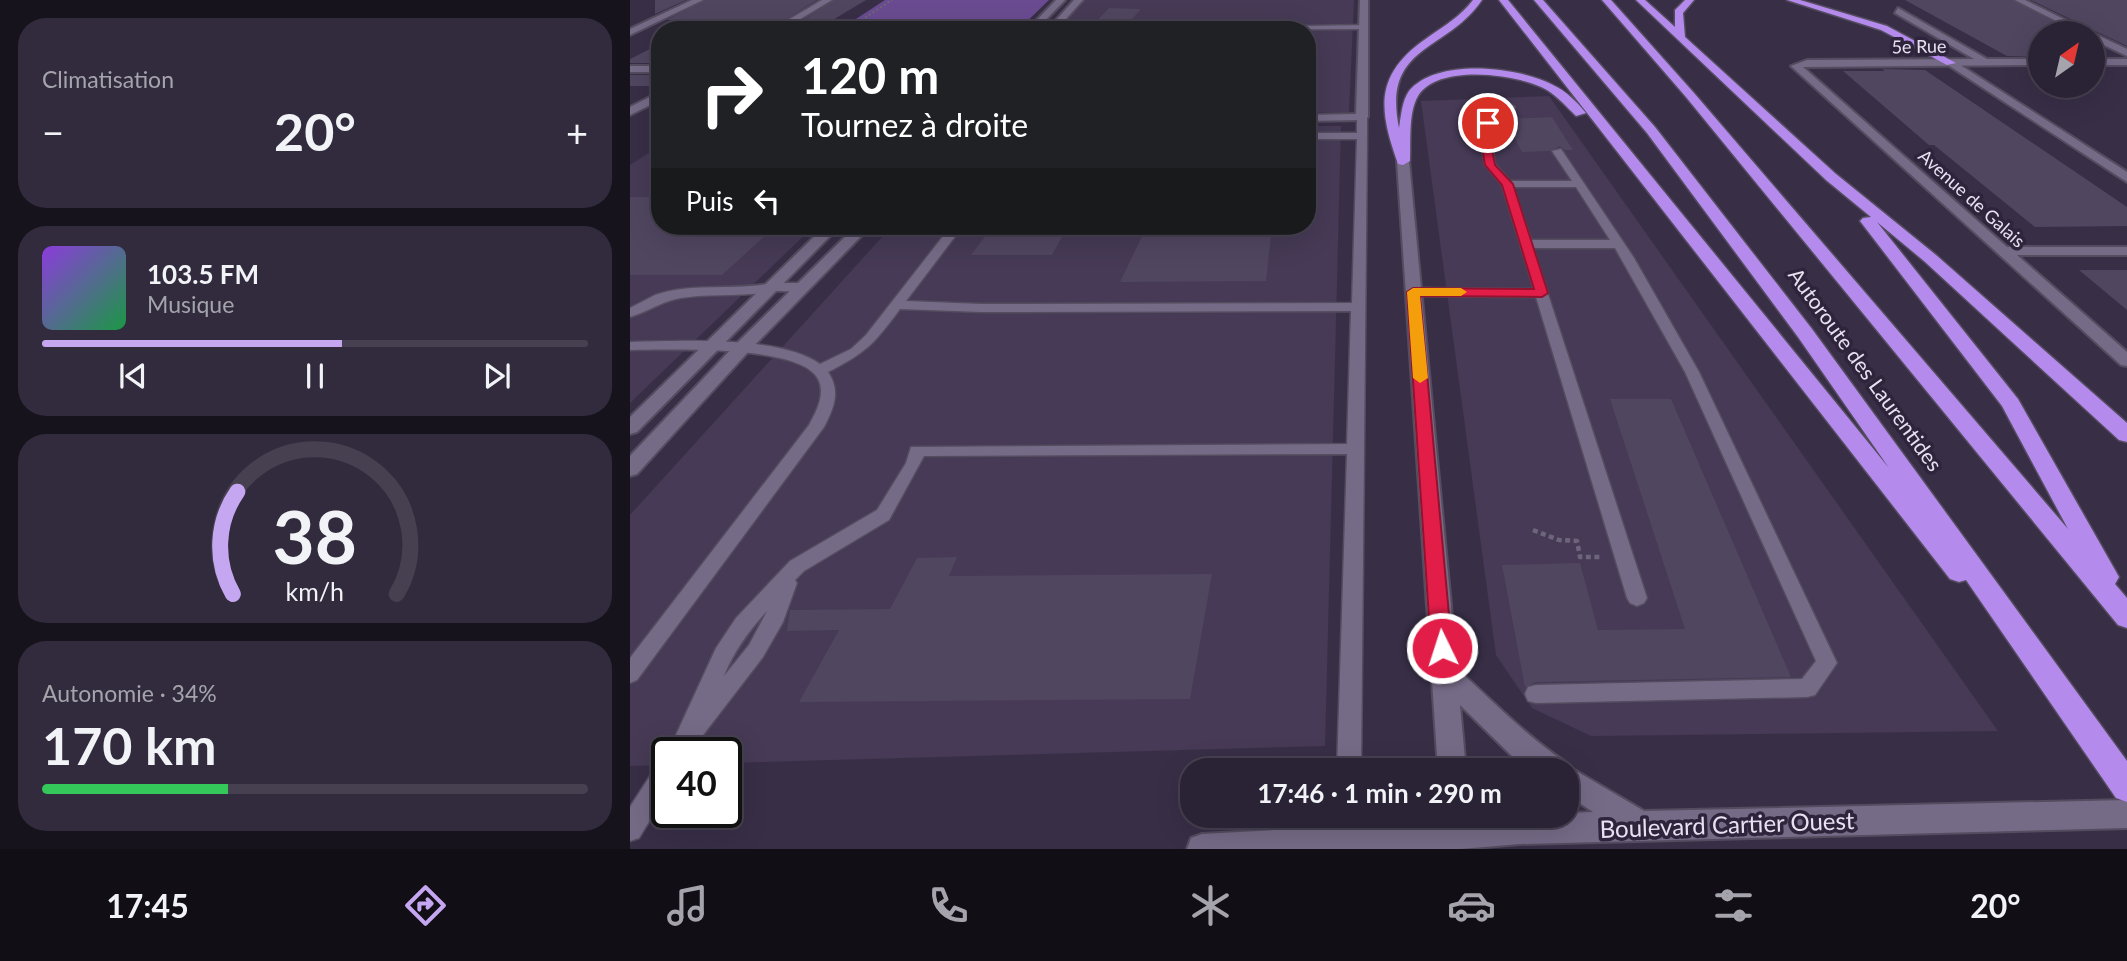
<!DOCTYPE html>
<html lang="fr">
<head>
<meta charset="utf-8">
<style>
  body { margin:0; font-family:Lato,sans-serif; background:#322b3d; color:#f1f3f6; height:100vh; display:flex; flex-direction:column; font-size:26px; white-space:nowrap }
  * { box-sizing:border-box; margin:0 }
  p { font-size:23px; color:#a5a4ad }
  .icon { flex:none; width:38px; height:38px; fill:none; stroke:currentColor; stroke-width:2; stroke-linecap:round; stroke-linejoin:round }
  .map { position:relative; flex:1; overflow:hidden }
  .drawer { display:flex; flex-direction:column; gap:18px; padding:18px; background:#17131d; width:630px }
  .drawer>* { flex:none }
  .top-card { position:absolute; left:21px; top:21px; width:665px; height:214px; border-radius:28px; box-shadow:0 7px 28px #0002,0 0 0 2px #464050; background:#202124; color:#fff; overflow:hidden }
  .needle { width:46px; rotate:34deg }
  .controls { position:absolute; left:1398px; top:21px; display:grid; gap:14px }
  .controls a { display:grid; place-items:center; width:77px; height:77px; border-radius:50%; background:#2a2335; box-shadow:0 7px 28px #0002,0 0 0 2px #464050; font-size:35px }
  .speed { position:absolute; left:21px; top:737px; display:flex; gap:14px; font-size:35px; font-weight:700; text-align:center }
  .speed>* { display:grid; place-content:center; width:91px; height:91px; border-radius:50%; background:#2a2335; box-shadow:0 7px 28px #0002,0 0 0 2px #464050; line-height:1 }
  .speed .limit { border:4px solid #111; border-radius:10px; background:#fff; color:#111 }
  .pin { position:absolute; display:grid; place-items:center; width:60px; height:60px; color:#fff; margin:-30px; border:4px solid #fff; border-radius:50%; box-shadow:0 2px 7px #0007 }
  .me { position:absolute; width:77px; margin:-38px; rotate:356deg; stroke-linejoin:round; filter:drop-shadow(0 0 5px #0008) }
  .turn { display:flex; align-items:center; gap:24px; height:147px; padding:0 35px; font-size:32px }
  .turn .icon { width:91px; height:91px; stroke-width:2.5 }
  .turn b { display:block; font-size:49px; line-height:60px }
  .then { display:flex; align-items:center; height:66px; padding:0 35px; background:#0003; gap:14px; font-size:26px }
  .big { font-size:52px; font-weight:700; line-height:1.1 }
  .drawer .widget { flex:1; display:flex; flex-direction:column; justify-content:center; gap:10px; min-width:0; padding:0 24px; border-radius:28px; background:#322b3d }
  .drawer .dial { align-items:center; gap:0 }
  .dial svg { height:182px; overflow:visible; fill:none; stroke:#464050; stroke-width:7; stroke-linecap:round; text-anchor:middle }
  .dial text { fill:#f1f3f6; stroke:none }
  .song { display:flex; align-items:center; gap:21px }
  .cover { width:84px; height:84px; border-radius:10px; background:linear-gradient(135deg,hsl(270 70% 55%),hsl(140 70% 35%)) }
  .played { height:7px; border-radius:4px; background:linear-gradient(90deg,#c5a7f1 55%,#464050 55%) }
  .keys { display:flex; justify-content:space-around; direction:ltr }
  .heat { display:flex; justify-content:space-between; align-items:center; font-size:38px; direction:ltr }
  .charge { height:10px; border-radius:5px; background:linear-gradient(90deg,#34c759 34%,#464050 0) }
  .trip { position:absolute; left:550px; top:758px; width:399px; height:70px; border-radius:28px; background:#2a2335; box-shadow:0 7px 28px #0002,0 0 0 2px #464050; font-weight:700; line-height:70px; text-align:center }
  .menu { display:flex; height:112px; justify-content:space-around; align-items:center; background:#110e15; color:#a5a4ad }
  .menu .icon { width:49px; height:49px }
  .menu .selected { color:#c5a7f1 }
  .menu b { font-size:32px; color:#f1f3f6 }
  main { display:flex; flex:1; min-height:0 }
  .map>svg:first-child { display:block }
  .built { fill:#463a56 }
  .forest { fill:#6a4b91 }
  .building { fill:#504660 }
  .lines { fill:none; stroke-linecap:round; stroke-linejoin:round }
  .service-casing { stroke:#544c5f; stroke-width:3 }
  .minor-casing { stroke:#544c5f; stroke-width:4 }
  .tertiary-casing { stroke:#544c5f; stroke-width:4 }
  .motorway-casing { stroke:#544c5f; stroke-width:3 }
  .path-far1 { stroke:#6d657b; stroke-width:2; stroke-dasharray:2.5 2; stroke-linecap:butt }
  .path { stroke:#6d657b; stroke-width:4.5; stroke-dasharray:5 3.5; stroke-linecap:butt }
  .service { fill:#766b87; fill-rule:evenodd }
  .minor { fill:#766b87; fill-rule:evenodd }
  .tertiary { fill:#766b87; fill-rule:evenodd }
  .motorway { fill:#b48aec; fill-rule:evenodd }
  .route { fill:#e11d48; stroke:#92132f; stroke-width:2 }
  .slow { fill:#f59e0b }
  .labels { text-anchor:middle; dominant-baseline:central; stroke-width:7; stroke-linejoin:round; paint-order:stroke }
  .far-street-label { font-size:18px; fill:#e7e1f1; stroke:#2e253c }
  .street-label { font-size:21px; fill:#e7e1f1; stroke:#2e253c }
  .near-street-label { font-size:24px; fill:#e7e1f1; stroke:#2e253c }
</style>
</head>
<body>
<main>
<section class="drawer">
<div class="widget"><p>Climatisation</p>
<div class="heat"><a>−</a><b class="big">20°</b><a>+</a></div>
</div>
<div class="widget">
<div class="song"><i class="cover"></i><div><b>103.5 FM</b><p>Musique</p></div></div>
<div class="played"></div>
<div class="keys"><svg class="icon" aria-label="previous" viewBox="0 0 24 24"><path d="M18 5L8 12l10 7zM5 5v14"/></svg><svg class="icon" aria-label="pause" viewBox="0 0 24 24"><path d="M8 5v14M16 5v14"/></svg><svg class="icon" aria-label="next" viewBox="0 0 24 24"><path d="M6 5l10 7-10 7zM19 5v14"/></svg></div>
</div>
<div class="widget dial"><svg viewBox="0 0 100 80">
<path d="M14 69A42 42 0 1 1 86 69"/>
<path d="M14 69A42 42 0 0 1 16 24" stroke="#c5a7f1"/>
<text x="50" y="56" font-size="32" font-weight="700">38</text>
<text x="50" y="72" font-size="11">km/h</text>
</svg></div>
<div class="widget"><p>Autonomie · 34%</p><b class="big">170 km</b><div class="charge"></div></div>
</section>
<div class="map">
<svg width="1497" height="849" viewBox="0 0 1497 849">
  <rect width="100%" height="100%" fill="#382f47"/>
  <!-- built -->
  <path class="built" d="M455 0H724L719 112H677V30H427Z
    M919 96 1368 731 961 736 902 708 866 655 791 101Z
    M677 126H711L695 746 96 763V752H37V765L0 766V515L262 226H677Z
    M30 146V226H184L0 403V165Z"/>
  <!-- forest -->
  <path class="forest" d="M255 0H419L388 30H209Z"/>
  <!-- building -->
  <path class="building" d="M25 0H56L25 14Z
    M75 0H187L138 30H31L52 20H37Z
    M204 0H236L186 30H158Z
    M1275 0H1383L1445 33H1410V57L1377 56Z
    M1401 0H1497V46L1463 30Z
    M479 8 511 9 492 30H458Z
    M30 44V63H0V59Z
    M1252 69 1295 70 1497 207V226L1405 227 1304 145H1299L1213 71H1255Z
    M0 75H30V86H0Z
    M922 117 943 150H935L930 146 920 151 892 152 875 119Z
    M0 197H30V226H66L55 234H137L92 275H0Z
    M363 226H438L422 255H341Z
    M517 226H642L636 281 490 282Z
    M1449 270H1497V310Z
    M980 399H1041L1161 677 906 682 895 687 872 565 950 563 968 630 1055 629Z
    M327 557 319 576 582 574 560 699 169 702 209 630 157 631 160 610 260 609 287 558Z"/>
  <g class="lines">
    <!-- service casing -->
    <g class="service-casing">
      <path id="service" d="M736 25 733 29 542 30 545 28Z
        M881 104 885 107 884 109 862 116 863 123 859 128 865 164 880 181H942L922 151 931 149 1004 258 1069 372 1207 663 1185 695 1177 697 906 703 898 701 895 694 898 687 906 685 1172 679 1186 661 1055 372 985 248H903L1017 598 1014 603 1007 606 1000 603 997 598 906 297 783 296 777 292 783 288 904 289 872 185 855 165 849 128 853 123 854 113ZM883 187H946L980 240H901Z
        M732 114 737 117V136L731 770H707L717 454 294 456 259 520 174 571 165 580 167 583 153 622 133 657 60 752H37V755L36 752 45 737 86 648 106 618 160 561 247 510 276 463 281 447 717 444 721 311 351 312 270 309C244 344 237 352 198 372 211 391 204 408 194 427L7 680 0 683V658L179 425C186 412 196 394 188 379 171 344 36 350 0 350V342C49 341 150 335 190 364L221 349 236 335 321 226H333L276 301 351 304 722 303 727 139H677V133H727V117ZM137 611 119 645 94 676C104 651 119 631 137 611Z
        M142 283H174L180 287C170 295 151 289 138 292 109 297 80 293 51 298 32 301 18 312 0 317V308C8 304 17 299 25 295 62 282 104 291 142 283Z
        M37 759V792L9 838 0 841V807L29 762Z
        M705 816H729L724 849H706L703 842Z"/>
    </g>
    <!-- minor casing -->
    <g class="minor-casing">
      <path id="minor" d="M62 0H73L0 35V29Z
        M192 0H202L152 30H141Z
        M426 0H435L406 30H397Z
        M444 0H453L426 30H417Z
        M730 0H738V117L732 120 677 121V115L726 114Z
        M1385 0H1395L1462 33H1450Z
        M1268 8 1357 59H1410V65L1173 67 1377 247H1497V255H1387L1497 352V366L1491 365 1161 66 1177 60 1344 59 1265 13Z
        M1463 33 1497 49V56L1463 40Z
        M1463 59H1497V65H1463Z
        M0 66H30V72H0Z
        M30 92V100L0 115V107Z
        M195 226H210L7 432 0 434V417Z
        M226 226H241L118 352 7 474 0 476V456L106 344Z"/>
    </g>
    <!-- tertiary casing -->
    <g class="tertiary-casing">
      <path id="tertiary" d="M1318 61H1324L1497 172V182L1318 65Z
        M773 157 779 161 827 669C862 700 895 735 934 761L936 765 1014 811 1497 800V828L890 844 831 849H557L561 838 572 834 811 821 810 816H840V818L963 812 936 794V770H900L887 761 830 705 836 770H808L767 161Z"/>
    </g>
    <!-- motorway casing -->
    <g class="motorway-casing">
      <path id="motorway" d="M843 0H852C816 53 752 44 769 128 771 116 772 101 779 91 807 57 889 67 923 85 936 91 947 102 956 113L946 116C937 107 928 97 917 90 889 74 808 63 788 96 778 113 781 142 780 161L773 165 768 164C749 110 743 75 797 38 814 26 831 16 843 0Z
        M869 0H878L1259 468 1168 337 1017 133 904 0H913L1025 127 1182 329 1497 761V802L1486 798 1336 580 1329 582 1320 579Z
        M972 0H981L1064 93 1438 529 1372 406 1230 221 1233 218 1241 217 1196 180 1006 0H1015L1045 27V10L1055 0H1064L1053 13 1055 37 1206 174 1306 255 1497 423V442L1489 440 1294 261 1247 222 1388 399 1489 577 1485 584 1497 598V628L1488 625 1056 97Z
        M1157 0H1170L1257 26 1326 63 1317 65 1251 30Z"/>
    </g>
    <!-- path-far1 -->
    <path class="path-far1" d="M216 30 262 0"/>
    <!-- path -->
    <path class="path" d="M903 530 929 540 947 541 950 557H971"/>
    <!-- service -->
    <use href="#service" class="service"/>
    <!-- minor -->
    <use href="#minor" class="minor"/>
    <!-- tertiary -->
    <use href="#tertiary" class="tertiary"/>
    <!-- motorway -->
    <use href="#motorway" class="motorway"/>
  </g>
  <!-- route -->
  <path class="route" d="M858 120 863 123 858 129 865 165 883 184 918 293 912 297 790 296 822 648 819 654 812 657 804 654 801 648 777 292 783 288 904 289 872 185 855 165 849 128Z"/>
  <!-- slow -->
  <path class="slow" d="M783 288H831L837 292 831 296H790L798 378 790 383 783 378 777 292Z"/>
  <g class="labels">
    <!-- far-street labels -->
    <g class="far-street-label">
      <text transform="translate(1289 46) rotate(-1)">5e Rue</text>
      <text transform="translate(1342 198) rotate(42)">Avenue de Galais</text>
    </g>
    <!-- street labels -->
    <g class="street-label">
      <text transform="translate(1236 369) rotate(54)">Autoroute des Laurentides</text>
    </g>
    <!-- near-street labels -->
    <g class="near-street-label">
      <text transform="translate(1097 824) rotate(-2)">Boulevard Cartier Ouest</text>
    </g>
  </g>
</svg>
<div class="controls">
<a><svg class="needle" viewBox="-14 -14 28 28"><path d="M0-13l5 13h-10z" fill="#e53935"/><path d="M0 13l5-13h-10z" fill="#a5a4ad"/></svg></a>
</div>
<div class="speed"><div class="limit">40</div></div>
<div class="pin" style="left:858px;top:123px;background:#d93025"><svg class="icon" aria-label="arrive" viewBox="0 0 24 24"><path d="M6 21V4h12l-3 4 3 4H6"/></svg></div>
<svg class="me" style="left:812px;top:648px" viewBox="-20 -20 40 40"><circle r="17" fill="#e11d48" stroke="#fff" stroke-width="3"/><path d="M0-11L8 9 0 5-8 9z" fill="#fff"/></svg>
<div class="trip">17:46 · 1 min · 290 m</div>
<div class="top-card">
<div class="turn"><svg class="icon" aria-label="right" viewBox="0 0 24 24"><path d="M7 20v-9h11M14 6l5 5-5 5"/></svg><div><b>120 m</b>Tournez à droite</div></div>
<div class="then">Puis<svg class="icon" aria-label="left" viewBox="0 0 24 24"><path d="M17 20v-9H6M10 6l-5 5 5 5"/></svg></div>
</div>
</div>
</main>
<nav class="menu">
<b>17:45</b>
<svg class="icon selected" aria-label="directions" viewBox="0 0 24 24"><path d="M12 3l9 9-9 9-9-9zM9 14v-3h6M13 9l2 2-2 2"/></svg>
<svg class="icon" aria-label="music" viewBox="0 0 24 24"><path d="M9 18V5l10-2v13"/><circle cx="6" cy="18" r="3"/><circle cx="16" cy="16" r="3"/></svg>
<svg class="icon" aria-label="phone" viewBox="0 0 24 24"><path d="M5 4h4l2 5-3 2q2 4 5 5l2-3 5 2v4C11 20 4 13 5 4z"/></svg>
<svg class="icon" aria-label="climate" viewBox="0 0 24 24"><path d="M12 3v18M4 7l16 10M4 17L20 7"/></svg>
<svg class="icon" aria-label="car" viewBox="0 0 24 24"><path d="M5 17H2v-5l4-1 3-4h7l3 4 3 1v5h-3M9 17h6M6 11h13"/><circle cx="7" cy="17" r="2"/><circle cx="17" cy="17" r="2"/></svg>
<svg class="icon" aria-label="filters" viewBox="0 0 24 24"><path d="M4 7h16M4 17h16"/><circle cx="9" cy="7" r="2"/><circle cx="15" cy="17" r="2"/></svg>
<b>20°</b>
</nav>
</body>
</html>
